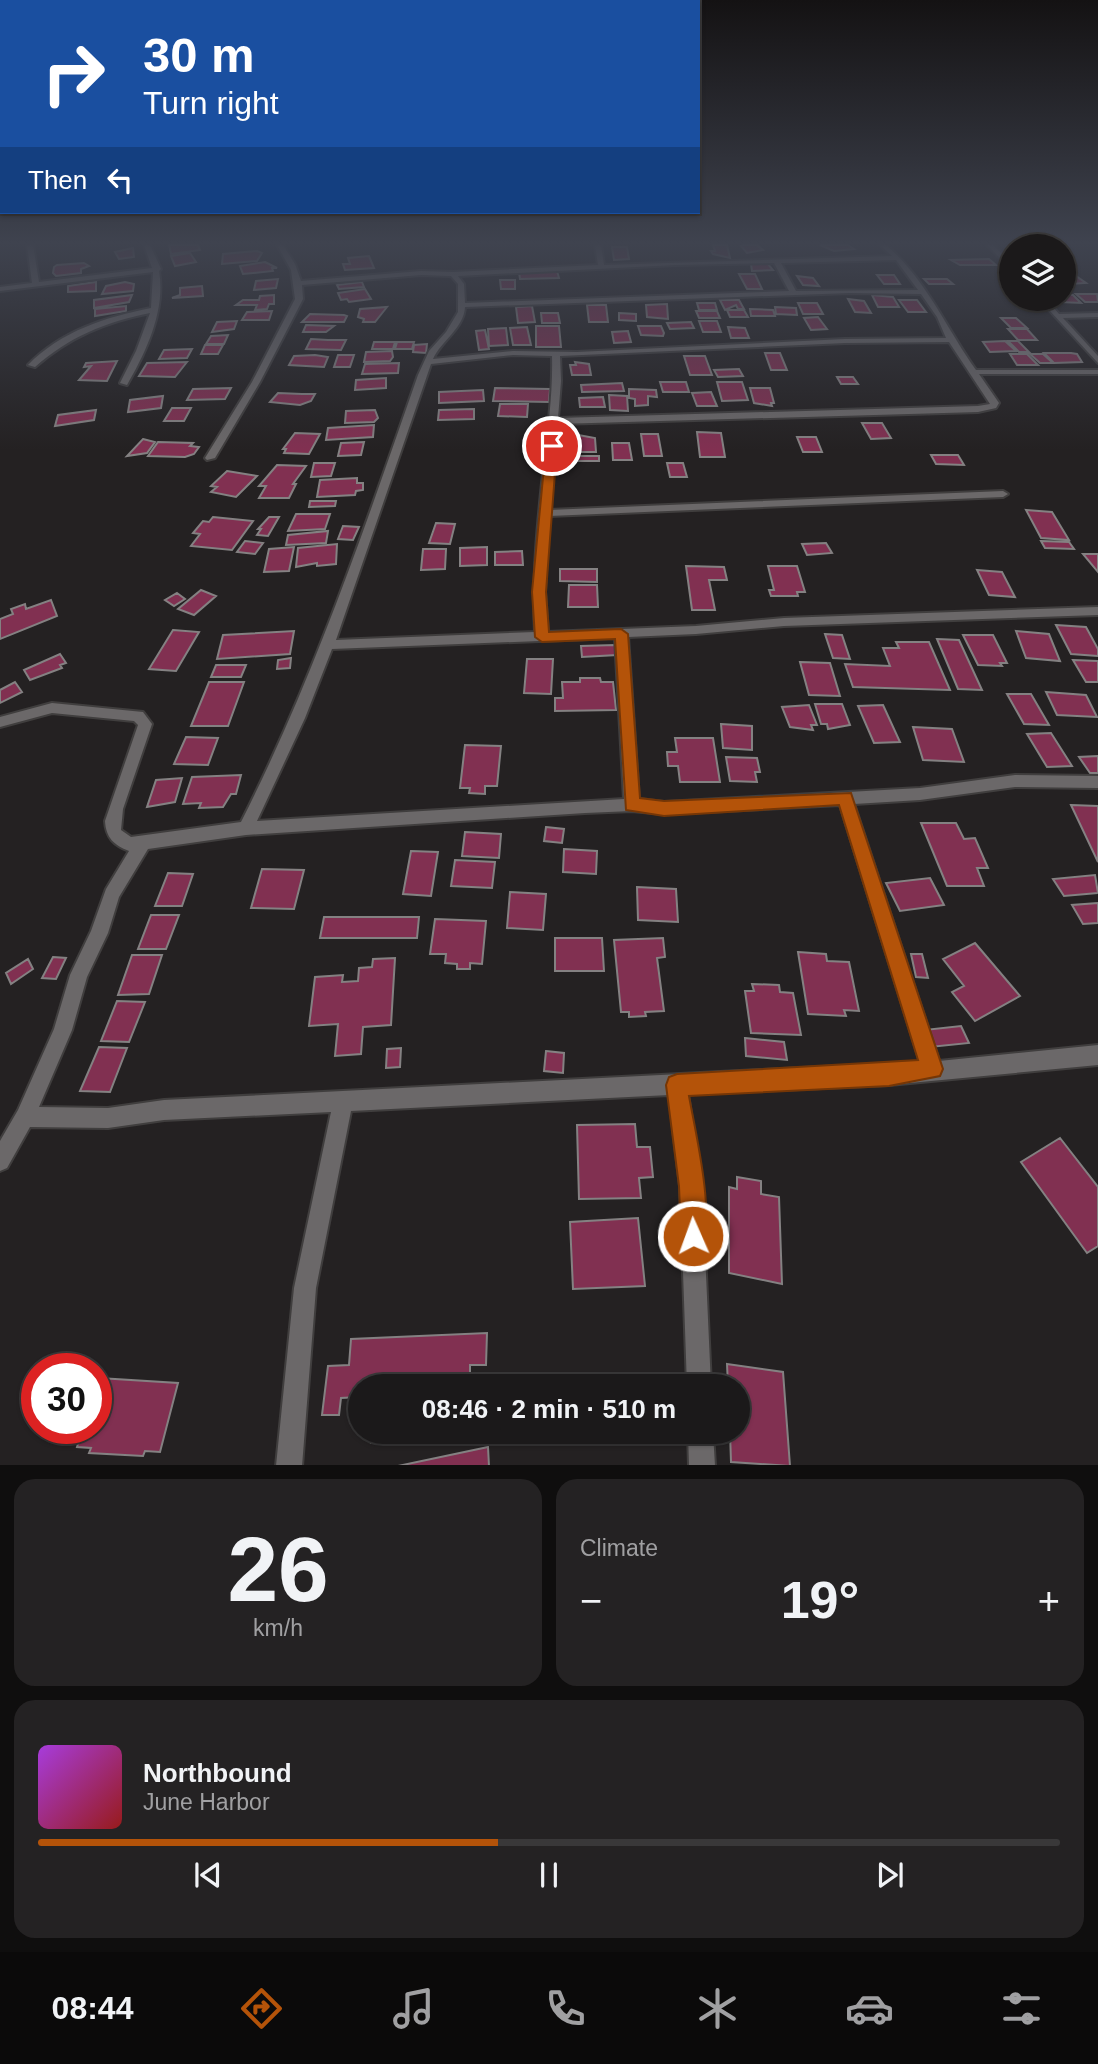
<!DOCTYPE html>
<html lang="en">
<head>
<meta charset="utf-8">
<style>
  body { margin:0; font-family:Arial,sans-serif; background:#242223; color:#f1f3f6; height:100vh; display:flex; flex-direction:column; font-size:26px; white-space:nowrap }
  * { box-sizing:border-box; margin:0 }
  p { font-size:23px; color:#a0a0a2 }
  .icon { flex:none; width:38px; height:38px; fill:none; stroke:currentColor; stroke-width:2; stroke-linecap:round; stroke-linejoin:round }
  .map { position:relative; height:1465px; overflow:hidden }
  .sheet { display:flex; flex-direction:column; gap:14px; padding:14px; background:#0f0e0e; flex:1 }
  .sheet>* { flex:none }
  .top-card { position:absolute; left:0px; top:0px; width:700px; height:214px; box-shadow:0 2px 5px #0004,0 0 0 2px #393839; background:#1a4fa0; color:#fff; overflow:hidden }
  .tools { position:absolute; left:999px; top:234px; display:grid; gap:14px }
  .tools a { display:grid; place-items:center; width:77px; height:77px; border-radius:50%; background:#1b191a; box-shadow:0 2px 5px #0004,0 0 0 2px #393839; font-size:35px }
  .speed { position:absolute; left:21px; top:1353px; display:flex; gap:14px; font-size:35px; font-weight:700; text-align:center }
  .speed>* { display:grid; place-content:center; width:91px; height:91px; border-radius:50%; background:#1b191a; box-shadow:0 2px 5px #0004,0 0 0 2px #393839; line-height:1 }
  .speed .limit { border:10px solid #d22; background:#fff; color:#111 }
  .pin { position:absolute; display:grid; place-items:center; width:60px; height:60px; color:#fff; margin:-30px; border:4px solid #fff; border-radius:50%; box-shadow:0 2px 7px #0007 }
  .me { position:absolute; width:77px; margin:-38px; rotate:358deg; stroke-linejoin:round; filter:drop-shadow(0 0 5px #0008) }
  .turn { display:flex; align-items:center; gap:24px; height:147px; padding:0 28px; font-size:32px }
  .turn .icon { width:91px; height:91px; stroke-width:2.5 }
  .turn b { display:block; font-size:49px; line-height:60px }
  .then { display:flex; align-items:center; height:66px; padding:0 28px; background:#0003; gap:14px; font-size:26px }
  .big { font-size:52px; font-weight:700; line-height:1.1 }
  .sheet .tile { flex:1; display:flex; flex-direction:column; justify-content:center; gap:10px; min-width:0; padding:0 24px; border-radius:21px; background:#242223 }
  .sheet .dial { align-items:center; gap:0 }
  .dial b { font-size:91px; line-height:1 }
  .song { display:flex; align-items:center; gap:21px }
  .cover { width:84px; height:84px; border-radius:10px; background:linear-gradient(135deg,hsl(280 70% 55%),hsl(0 70% 35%)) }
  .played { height:7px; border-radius:4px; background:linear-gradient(90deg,#b45309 45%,#393839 45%) }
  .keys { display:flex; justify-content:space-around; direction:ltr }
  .heat { display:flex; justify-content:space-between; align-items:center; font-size:38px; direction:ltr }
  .sheet .tiles { flex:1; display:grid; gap:14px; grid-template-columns:1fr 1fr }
  .tile:last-child { grid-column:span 2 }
  .trip { position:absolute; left:348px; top:1374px; width:402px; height:70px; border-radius:35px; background:#1b191a; box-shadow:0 2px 5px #0004,0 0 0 2px #393839; font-weight:700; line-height:70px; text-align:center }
  .menu { display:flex; height:112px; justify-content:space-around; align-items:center; background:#0b0a0a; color:#a0a0a2 }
  .menu .icon { width:49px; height:49px }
  .menu .current { color:#b45309 }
  .menu b { font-size:32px; color:#f1f3f6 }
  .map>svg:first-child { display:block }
  .building { fill:#813051; stroke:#848182; stroke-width:2 }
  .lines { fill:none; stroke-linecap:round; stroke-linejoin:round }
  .street-casing { stroke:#403e3e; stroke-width:4 }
  .street { fill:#6b6869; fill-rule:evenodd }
  .route { fill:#b45309; stroke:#753606; stroke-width:2 }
</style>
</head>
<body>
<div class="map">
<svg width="1098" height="1466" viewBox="0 0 1098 1466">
  <rect width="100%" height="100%" fill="#242122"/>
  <!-- building -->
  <path class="building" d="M169 245H198L200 250 171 254Z
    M713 245H727L730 258 713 254 711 251H715Z
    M744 245H757L763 250 747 253 741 246Z
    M820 245H848L854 249 834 251Z
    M612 247H627L629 259 614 260Z
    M133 248 134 257 119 259 115 252Z
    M257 251 262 253 257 261 222 264 223 254Z
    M190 253 196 262 175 266 171 256Z
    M369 256 374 268 345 270 343 264H350L348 258Z
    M989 259 996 265H960L951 260Z
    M265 262 277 268H272L273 271 243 274 240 266Z
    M84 263 89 266 81 269V273L56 276 53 273 54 267 57 265Z
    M751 264H768L773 270 752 271Z
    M557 271 559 278 520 279 519 272Z
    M739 274H755L762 289H747Z
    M877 275H894L900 284H884Z
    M797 276 813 278 819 286 803 285Z
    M1064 276H1076L1086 283 1068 284Z
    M278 279 276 288 254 290 256 281Z
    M924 279H947L953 284H929Z
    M500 280H515V289H501Z
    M96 282V291L68 292V286Z
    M125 282 134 284 133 291 102 294 106 286Z
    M362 282 364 287 339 289 337 285Z
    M202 286 203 296 172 298 180 295V288Z
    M365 289 371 299 349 302 347 299 341 300 338 293Z
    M1064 294 1073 295 1081 303 1060 302 1057 299H1064Z
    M1076 294H1097L1098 302H1085Z
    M132 295 129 302 94 308V300Z
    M274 295V304H269L267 309 255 310 257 305H236L243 300H259L260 296Z
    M872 295 893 297 899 307H878Z
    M848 299 864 301 871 313 855 312Z
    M720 300H739L744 309H738L736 305 725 310Z
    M899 300H917L926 312H908Z
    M697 303H715L717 310H699Z
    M798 303H817L823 314H803Z
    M667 304 668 319 647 317 646 305Z
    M587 305H606L608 322H589Z
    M126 306V311L95 316V309Z
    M532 306 535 322 518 323 516 307Z
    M387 307 375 322H363L364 319 358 317 360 309Z
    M775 307 796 308 797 315 776 314Z
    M750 309 773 310 775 316H751Z
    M727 310H744L748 317H730Z
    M272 311 269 320H242L247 312Z
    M696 311H717L720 318H699Z
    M541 313H558L560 323H542Z
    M619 313 636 314V321L619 320Z
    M310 314 344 315 347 316 344 322H302Z
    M818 317 827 329 811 330 804 318Z
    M1001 318H1016L1027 328H1011Z
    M237 321 234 329 212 332 217 322Z
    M699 321H717L721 332H703Z
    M691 322 694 328 670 329 667 323Z
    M306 325 334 326 326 332H303Z
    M536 326H559L561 347H536Z
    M638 326H661L664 333 663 336 641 335Z
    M527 327 531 345H513L510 328Z
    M728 327 745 328 749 338H731Z
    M506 328 508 345 489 346 488 329Z
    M1008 329H1027L1037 340H1018Z
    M485 330 489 349 479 350 476 331Z
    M628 331 631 342 614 343 612 332Z
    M228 335 224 344H206L211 336Z
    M311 339 328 340H346L341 350 306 349Z
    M1005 341 1016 351 990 352 983 342Z
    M1008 341H1018L1029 352H1019Z
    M374 342H395L393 349H372Z
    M397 342H414L412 349H395Z
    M427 344 426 353 413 352 414 345Z
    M205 345H223L218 354H201Z
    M192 349 187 358 159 359 164 350Z
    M392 351 393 357 390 361 364 362 366 352Z
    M765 353H780L787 370H771Z
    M1044 353H1071L1077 354 1082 362 1054 363Z
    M1010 354H1027L1038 365H1017Z
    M1030 354H1043L1053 363H1040Z
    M315 355 328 357 324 367 289 365 294 356Z
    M338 355H354L350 367H334Z
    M684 356H705L712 375H690Z
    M117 361 107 381 79 380 91 366 84 367 86 363Z
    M187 362 175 377 139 376 147 363Z
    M575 362 589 364 591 375H572L570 365H576Z
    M399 363 398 373 362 374 365 364Z
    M739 369 743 376 718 377 714 370Z
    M837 377H853L858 384H841Z
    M386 378V388L355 390 356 380Z
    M660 382H686L689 392H663Z
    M717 382H742L748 400 722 401Z
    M622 383 624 391 582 392 581 385Z
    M231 388 225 399 187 400 193 389Z
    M495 388 550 389 549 402 493 401Z
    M750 388H770L774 403H771L772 406 754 403Z
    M629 389 656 390 657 397 648 396V405L635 406V399L629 398Z
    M483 390 484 401 439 403V392Z
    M711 392 717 406H697L692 393Z
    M278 393 302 394H315L311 401 300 405 270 402Z
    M609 395 627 396 628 411 610 410Z
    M163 396 161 408 128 412 130 400Z
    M603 397 605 407H580L579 398Z
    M500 404H528L527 417 498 416Z
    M172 408H191L184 421H164Z
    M474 409V419L438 420 439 410Z
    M96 410 94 420 55 426 58 415Z
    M375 410 378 418 374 422 345 423 346 411Z
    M862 423H882L891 438 871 439Z
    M374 425 373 437 326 440 328 428Z
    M697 432 721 433 725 457H700Z
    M295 433 320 434 309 454 284 453 286 449H283Z
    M573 434 595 438 596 452H573Z
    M641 434H658L662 456H644Z
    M797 437H816L822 452H803Z
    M143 439 155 442 147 453 127 456Z
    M158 442 193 443 190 446 199 447 194 454 185 457 148 456Z
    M364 442 361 455 338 456 341 443Z
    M612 443H629L632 460H613Z
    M931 455H958L964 465 936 464Z
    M568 456H599V461H568Z
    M314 463H335L331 476 311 477Z
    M667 463H683L687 477H670Z
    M277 465 306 466 293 484H296L289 498H259L266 486H259Z
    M227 471 257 476 236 497 211 492 217 487 211 486Z
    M357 478V483H363V490L356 491 355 495 317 497 320 480Z
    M310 501H336L335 506 309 507Z
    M1026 510 1052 512 1069 540 1041 538Z
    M296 514H330L325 529 288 531Z
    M213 517 253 521 232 550 191 546 200 534 193 533 203 521 209 522Z
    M269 517H279L268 536 257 535 261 529H258Z
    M436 523 455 524 450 544 429 543Z
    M343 526 359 527 353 540 338 539Z
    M328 531 326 543 286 545 288 535Z
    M245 541 263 543 255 554 237 552Z
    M1041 541 1069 542 1074 549 1045 548Z
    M826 543 832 553 807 555 802 544Z
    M337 544 336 564 317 566V563L296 567 298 548Z
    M294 547 289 571 264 572 269 549Z
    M487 547V565L460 566V548Z
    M423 549H446L445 569 421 570Z
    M522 551 523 565H495V552Z
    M1083 554H1098V572Z
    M686 566 724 567 727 580H709L715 610H692Z
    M768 566H797L805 592H797L798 596H771L769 590H774Z
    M560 569H597V582L560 581Z
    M977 570 1002 572 1015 597 989 595Z
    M569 585H597L598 607H568Z
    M201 590 216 596 194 615 178 609Z
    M177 593 185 599 174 606 165 600Z
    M51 600 57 616 0 639V619L13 614 11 609 25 604 26 609Z
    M1056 625 1086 627 1098 649V656L1071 654Z
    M173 630 199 632 176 671 149 669Z
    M294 631 290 654 217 659 223 635Z
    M1016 631 1049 634 1060 661 1026 658Z
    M825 634 842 635 850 659 833 658Z
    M963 635H993L1007 663H1000L1002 666 978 665Z
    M937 639 959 640 982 690 958 689Z
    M896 642H929L950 690 853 687 845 664 890 666 883 648H899Z
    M615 645 617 655 582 657 581 646Z
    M60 654 66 663 60 665 62 668 30 680 24 670Z
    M291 658 290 668 277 669 278 660Z
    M527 659H553L551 694 524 693Z
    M1073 660 1098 661V682H1086Z
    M800 662 830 663 840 696 809 695Z
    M216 665H246L241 677H211Z
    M580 678H600L601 682H613L616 710 555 711V698H563L562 682H580Z
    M15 682 22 692 0 703V690Z
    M209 682H244L228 726H191Z
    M1046 692 1086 695 1097 717 1057 715Z
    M1007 694H1031L1049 725 1024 724Z
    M815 704H842L850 725 828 729 827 724H821Z
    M809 705 817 725H811L813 730 790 727 782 707Z
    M883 705 900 742 874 743 858 706Z
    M721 724 752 726V750L723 748Z
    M913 727 952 729 964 762 923 760Z
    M1051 733 1072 766 1047 767 1027 734Z
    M186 737 218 738 208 765 174 764Z
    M675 738H713L720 782H680L678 766H668L667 752H677Z
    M465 745 501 746 497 786H485V794L469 793 470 788H460Z
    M1098 756V773H1090L1079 757Z
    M726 757 757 758 760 772H755L757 782 730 781Z
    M241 775 236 794H231L223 807 199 808 201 803 183 804 192 777Z
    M182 778 175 802 147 807 156 780Z
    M1071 805 1098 806V862Z
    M921 823H956L964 839 975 838 988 868H977L984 886H947Z
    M546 827 564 829 562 843 544 841Z
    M465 832 501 834 499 858 462 856Z
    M564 849 597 851 596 874 563 872Z
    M411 851 438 852 431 896 403 894Z
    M455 860 495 862 492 888 451 886Z
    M262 869 304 870 294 909 251 908Z
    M168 873 193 874 182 906H155Z
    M1095 875 1098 893 1064 896 1053 879Z
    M930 878 944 905 900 911 886 883Z
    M637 887 676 889 678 922 638 920Z
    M510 892 546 894 543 930 507 928Z
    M1098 903V923L1083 924 1072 905Z
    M151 915H179L166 949H138Z
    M324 917H419L417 938H320Z
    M435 919 486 921 482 964 470 963V969H457V964L445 963 446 954H430Z
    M555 938H602L604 971H555Z
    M663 938 665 957 657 958 664 1011 645 1012 646 1016 629 1017V1012H621L614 940Z
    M975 943 1020 996 975 1021 952 992 964 986 943 959Z
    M798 952 826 954 827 961 849 962 859 1011 844 1010 846 1016 808 1014Z
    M911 954H922L928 978 916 977Z
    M132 955H162L149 994 118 995Z
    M53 957 66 958 56 979 42 978Z
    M395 958 391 1025 363 1027 361 1054 335 1056 338 1024 309 1026 315 977 343 975 342 982 358 981 359 968 372 967 373 959Z
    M28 959 33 969 11 984 6 973Z
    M752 984 779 985 780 992 793 993 801 1035 751 1033 745 991H754Z
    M117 1001 145 1002 129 1042 101 1041Z
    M961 1026 969 1043 930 1047 924 1030Z
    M745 1038 784 1042 787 1060 746 1056Z
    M99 1047 127 1048 110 1092 80 1091Z
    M401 1048 400 1067 386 1068 387 1049Z
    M546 1051 564 1053 563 1073 544 1071Z
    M635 1124 637 1147H650L653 1177 639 1178 641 1198 579 1199 577 1125Z
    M1060 1138 1098 1187V1246L1087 1253 1021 1162Z
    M737 1177 761 1181V1194L779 1197 782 1284 729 1273V1187L737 1189Z
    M638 1218 645 1286 573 1289 570 1222Z
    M487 1333 486 1365H470V1386H360V1397L341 1398 339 1415H322L328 1366 349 1365 351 1339Z
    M727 1364 783 1372 790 1466 731 1462 730 1432H738V1386H728Z
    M99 1378 178 1383 160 1452 145 1451 143 1456 89 1453 91 1448 77 1447 83 1428H96V1387Z
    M372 1432H404L403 1441 371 1443Z
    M488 1447 489 1466H398Z"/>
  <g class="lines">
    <!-- street casing -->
    <g class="street-casing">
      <path id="street" d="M27 245H33L39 282 152 268 144 245H150L161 269 159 271C166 310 146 352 127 385L120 383 136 351 150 313C105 322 69 337 35 367L28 365C61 331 106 317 151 308L153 272 0 291V287L32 283Z
        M277 245H283L295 264 301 281 421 271 453 272 598 265 595 245H601L604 265 892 256 880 245H886C926 279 946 328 976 370H1098V374H979L999 403 996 408 978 412 557 424 549 510 1003 491 1008 494 1003 497 549 516 545 592 548 632 696 626 784 618 1098 607V615L784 626 696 634 628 637 639 799 664 802 920 788 1015 775 1098 776V788L1015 787 920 800 854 804 939 1061 1098 1045V1065L889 1085 688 1094 702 1186 711 1386H687L680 1186 669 1095 351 1111 316 1288 302 1466H276L294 1288 331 1112 164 1120 108 1128 30 1127 7 1168 0 1171V1141L18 1110 54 1029 70 975 91 931 106 889 129 851C114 845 106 838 105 821L138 725 134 721 52 713 0 727V717L52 703 143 712 152 724 123 809 121 830 131 837 241 822C314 678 365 527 418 375L429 351 446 332 458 312V284L451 276 421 275 302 285 303 299 260 382 215 458 207 460 205 458 252 382 295 299 291 270ZM896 260 918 290 796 291 781 263ZM774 263 789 291 465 303 464 284 458 276 675 265ZM849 293 921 294 937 317 946 338 845 339 577 352 513 351 433 359C441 341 464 328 465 307ZM949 342 990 404 978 406 558 418 561 381 560 356 845 343ZM513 355 552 356C553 392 548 428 544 464 538 520 532 576 535 632L336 640 431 364ZM615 638 624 799 257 821 305 718 332 649ZM840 805 920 1062 164 1100 108 1108 39 1107 72 1030 87 977 108 933 119 897 148 849 246 835 585 813 632 811 664 814Z
        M987 245H993L1012 264V270Z
        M1039 299H1046L1059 314 1098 313V317L1063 318 1098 356V363Z
        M688 1432H713L715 1466H689Z"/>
    </g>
    <!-- street -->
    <use href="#street" class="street"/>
  </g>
  <!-- sky -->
  <linearGradient id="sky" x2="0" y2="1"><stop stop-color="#141213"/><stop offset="0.54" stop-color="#3f434f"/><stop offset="1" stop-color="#3f434f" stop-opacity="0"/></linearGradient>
  <rect width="1098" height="450" fill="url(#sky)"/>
  <!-- route -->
  <path class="route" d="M552 443 557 446 546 592 549 632 621 629 628 634 640 798 664 801 851 793 943 1069 940 1076 889 1086 689 1096C695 1130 715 1214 702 1245L693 1248 685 1245 681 1236 679 1186 666 1085 669 1077 677 1074 918 1060 839 805 664 816 626 810 615 639 542 642 535 637 532 592 546 446Z"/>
</svg>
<div class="tools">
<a><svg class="icon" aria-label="layers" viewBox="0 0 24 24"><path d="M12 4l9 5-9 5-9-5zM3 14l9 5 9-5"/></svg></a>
</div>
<div class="speed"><div class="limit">30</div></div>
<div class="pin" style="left:552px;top:446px;background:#d93025"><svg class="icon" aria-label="arrive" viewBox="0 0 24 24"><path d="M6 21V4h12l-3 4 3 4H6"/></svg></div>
<svg class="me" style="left:693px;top:1236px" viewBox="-20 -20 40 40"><circle r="17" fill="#b45309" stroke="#fff" stroke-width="3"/><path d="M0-11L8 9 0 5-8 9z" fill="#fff"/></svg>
<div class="trip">08:46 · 2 min · 510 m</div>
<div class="top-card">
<div class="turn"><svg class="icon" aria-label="right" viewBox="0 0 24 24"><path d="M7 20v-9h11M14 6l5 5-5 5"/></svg><div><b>30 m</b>Turn right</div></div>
<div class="then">Then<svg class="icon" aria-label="left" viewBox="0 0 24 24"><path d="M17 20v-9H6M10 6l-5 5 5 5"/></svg></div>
</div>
</div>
<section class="sheet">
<div class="tiles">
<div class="tile dial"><b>26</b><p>km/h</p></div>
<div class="tile"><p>Climate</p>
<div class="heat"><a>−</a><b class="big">19°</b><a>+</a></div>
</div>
<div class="tile">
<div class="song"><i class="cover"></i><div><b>Northbound</b><p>June Harbor</p></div></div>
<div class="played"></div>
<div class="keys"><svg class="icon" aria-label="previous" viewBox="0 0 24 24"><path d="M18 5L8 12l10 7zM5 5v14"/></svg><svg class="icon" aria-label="pause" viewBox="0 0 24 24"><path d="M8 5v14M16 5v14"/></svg><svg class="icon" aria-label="next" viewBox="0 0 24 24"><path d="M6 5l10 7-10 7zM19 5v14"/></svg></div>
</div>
</div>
</section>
<nav class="menu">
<b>08:44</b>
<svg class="icon current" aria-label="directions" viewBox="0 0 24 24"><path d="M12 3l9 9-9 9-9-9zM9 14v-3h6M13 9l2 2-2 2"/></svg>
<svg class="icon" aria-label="music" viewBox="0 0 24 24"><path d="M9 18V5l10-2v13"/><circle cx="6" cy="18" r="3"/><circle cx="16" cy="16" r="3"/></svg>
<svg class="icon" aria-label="phone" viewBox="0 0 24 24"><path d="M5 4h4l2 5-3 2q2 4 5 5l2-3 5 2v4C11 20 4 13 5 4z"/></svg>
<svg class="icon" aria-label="climate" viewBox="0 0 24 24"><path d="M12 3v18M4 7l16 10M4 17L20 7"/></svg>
<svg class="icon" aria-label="car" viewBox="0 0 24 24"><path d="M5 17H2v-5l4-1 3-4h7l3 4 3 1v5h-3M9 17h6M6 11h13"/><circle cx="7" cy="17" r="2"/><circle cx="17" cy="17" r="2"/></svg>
<svg class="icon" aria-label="filters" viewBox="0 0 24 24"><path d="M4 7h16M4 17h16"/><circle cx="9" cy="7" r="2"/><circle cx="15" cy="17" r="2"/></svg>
</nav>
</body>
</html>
